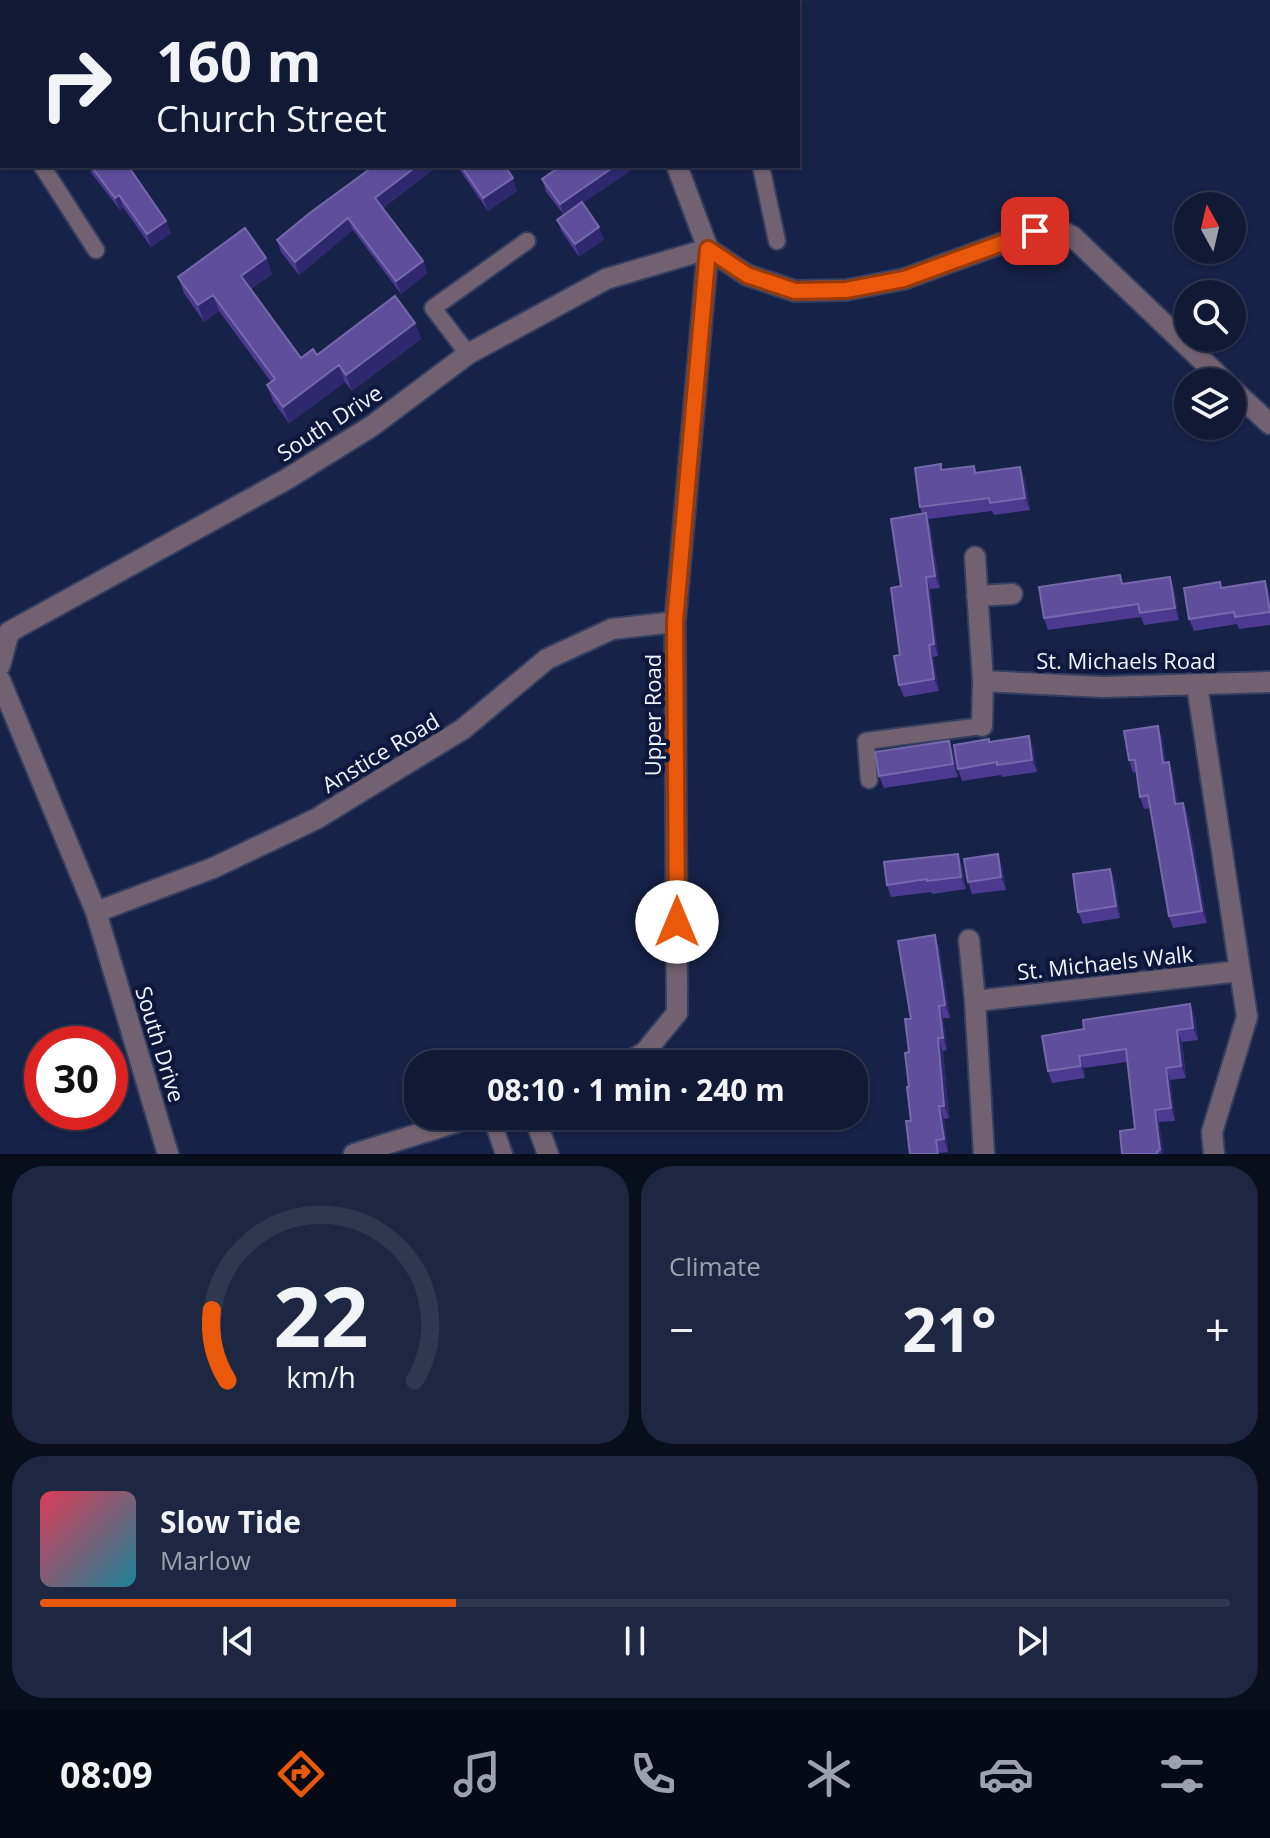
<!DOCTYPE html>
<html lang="en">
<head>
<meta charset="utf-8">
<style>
  body { margin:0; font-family:"Open Sans",sans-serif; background:#1e2741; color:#f1f3f6; height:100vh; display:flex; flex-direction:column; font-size:30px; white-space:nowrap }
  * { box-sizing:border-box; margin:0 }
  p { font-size:26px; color:#9ca1ad }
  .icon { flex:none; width:44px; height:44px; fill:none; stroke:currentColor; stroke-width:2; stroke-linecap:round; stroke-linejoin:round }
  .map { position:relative; height:1154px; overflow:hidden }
  .side { display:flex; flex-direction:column; gap:12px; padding:12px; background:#090e1d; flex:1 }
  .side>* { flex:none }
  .guide { position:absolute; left:0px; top:0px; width:800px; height:168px; box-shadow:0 2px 6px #0004,0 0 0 2px #303850; background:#101a35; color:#f1f3f6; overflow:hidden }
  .needle { width:52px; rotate:352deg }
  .controls { position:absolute; left:1174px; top:192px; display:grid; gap:16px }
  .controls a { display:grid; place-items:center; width:72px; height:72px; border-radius:50%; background:#101a35; box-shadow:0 2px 6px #0004,0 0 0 2px #303850; font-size:40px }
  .speed { position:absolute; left:24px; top:1026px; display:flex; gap:16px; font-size:40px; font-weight:700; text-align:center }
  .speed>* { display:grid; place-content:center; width:104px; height:104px; border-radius:50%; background:#101a35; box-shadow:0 2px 6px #0004,0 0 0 2px #303850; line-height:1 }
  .speed .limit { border:12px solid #d22; background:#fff; color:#111 }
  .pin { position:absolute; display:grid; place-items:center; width:68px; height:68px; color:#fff; margin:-34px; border-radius:16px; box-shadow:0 4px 12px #0006 }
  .me { position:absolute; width:88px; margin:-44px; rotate:0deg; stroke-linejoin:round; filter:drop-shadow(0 0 6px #0008) }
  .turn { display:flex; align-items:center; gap:28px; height:168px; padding:0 24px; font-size:36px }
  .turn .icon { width:104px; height:104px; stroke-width:2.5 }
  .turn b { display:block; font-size:56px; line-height:68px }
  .big { font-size:60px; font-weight:700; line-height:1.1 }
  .side .tile { flex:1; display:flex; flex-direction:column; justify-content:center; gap:12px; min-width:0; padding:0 28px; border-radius:32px; background:#1e2741 }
  .side .dial { align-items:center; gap:0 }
  .dial svg { height:208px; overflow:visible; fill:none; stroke:#303850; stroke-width:7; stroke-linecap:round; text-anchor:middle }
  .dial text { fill:#f1f3f6; stroke:none }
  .song { display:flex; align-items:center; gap:24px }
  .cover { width:96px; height:96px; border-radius:12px; background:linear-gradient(135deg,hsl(350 70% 55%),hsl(190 70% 35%)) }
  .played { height:8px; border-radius:4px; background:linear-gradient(90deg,#ea580c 35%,#303850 35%) }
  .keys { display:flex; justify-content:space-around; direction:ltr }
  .heat { display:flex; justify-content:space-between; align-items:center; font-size:44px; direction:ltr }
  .side .tiles { flex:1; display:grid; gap:12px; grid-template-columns:1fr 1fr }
  .tile:last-child { grid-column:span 2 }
  .trip { position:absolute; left:404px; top:1050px; width:464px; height:80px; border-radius:32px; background:#101a35; box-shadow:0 2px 6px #0004,0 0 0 2px #303850; font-weight:700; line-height:80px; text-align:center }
  .tabs { display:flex; height:128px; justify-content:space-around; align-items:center; background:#060a15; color:#9ca1ad }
  .tabs .icon { width:56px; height:56px }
  .tabs .active { color:#ea580c }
  .tabs b { font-size:36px; color:#f1f3f6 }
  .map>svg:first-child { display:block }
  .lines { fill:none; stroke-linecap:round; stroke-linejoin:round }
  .service-casing { stroke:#353f61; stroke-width:20 }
  .minor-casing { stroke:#353f61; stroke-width:24 }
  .service { stroke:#726271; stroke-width:16 }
  .minor { stroke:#726271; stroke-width:20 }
  .wall { fill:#4c3a90 }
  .shaded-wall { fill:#2f286e }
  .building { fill:#5e4e9c; stroke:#7568ab; stroke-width:2 }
  .route-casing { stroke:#983908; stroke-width:20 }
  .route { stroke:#ea580c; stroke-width:14 }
  .labels { text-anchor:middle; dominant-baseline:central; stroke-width:8; stroke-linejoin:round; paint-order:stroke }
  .street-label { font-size:22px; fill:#f0f4fe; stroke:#0d183c }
</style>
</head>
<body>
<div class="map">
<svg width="1270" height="1154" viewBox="0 0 1270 1154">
  <rect width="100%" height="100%" fill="#162247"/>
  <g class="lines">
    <!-- service casing -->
    <g class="service-casing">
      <path id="service" d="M42 166 96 250
        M761 166 777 241
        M468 354 433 308 527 241
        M869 780 866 741 982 726
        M491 1116 504 1154"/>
    </g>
    <!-- minor casing -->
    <g class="minor-casing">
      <path id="minor" d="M635 0V2
        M227 2 229 0
        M0 108H2
        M677 166 708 249 747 275 795 291 846 290 904 279 1035 231 1055 228 1072 236 1225 382
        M1232 389 1270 424
        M975 557 983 681 982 726
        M977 596 1012 594
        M0 665 9 632 287 479 372 426 468 354 606 279 708 249 675 622 677 1013 645 1052 626 1064
        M0 680 96 912 168 1154
        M983 681 1103 687 1270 682
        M1197 685 1247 1017 1212 1132 1214 1154
        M96 912 213 868 316 819 463 729 547 659 612 629 675 622
        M969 940 975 1001 984 1154
        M975 1001 1240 971
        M534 1116 548 1154
        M354 1154 476 1116"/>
    </g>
    <!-- service -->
    <use href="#service" class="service"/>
    <!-- minor -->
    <use href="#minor" class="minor"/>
  </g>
  <!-- wall -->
  <path class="wall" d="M486 0H563V2H486Z
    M89 166H128L171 233 151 247 123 207 120 210 92 174Z
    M374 166H438L383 208 423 261 427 273 401 294 353 230 299 275 281 252 277 240Z
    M457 166H505L517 191 488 211Z
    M542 179 583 204 604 239 579 257 562 232 557 220 564 215 546 192Z
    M266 258 272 274 251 289 301 358 317 355 415 323 421 339 352 391 345 382 289 423 273 401 267 385 271 382 219 311 204 322 184 293 178 277Z
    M974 466 977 473 1020 467 1025 479 1030 510 994 515 992 511 928 519 930 525 940 588 930 589 938 656 933 657 939 691 904 697 899 685 901 586 922 514 920 507 943 470Z
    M1170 577 1174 589 1179 620 1144 625 1141 617 1048 630 1044 618 1123 584Z
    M1220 582 1222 587 1270 593V625L1239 629 1237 624 1194 631 1189 619Z
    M1029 736 1033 748 1037 772 1002 777 1001 775 962 781 958 769 990 742Z
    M1162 738 1166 763 1173 774 1178 804 1183 803 1188 815 1207 923 1173 928 1169 916 1150 808 1144 809 1140 797 1136 772 1133 773 1129 760Z
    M954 753 958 777 884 788 879 776Z
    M958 854 962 866 966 889 932 894 931 892 891 897 887 885Z
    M1002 867 1006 890 972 894 968 882Z
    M1110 869 1115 881 1120 918 1083 924 1078 912Z
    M939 947 950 1018H943L947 1050 943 1051 949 1118 944 1119 948 1152 940 1153 911 1121 909 1087 911 1019Z
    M1190 1004 1195 1017 1198 1040 1182 1042 1186 1078 1170 1080 1175 1121 1159 1122 1163 1154H1122L1135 1129 1127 1062 1084 1068 1085 1078 1052 1083 1048 1071Z"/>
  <!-- shaded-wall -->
  <path class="shaded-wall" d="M417 166H438L380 210 375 198Z
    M615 166H638L564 216 560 204Z
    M513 178 517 191 488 211 483 198Z
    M119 195 123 207 120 210 115 198Z
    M348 218 353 230 299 275 295 262Z
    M166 221 171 233 151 247 147 234Z
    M599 227 604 239 579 257 575 244Z
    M266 258 272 274 247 292 241 276Z
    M423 261 427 273 401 294 396 281Z
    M213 295 219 311 204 322 198 305Z
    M415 323 421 339 352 391 346 375Z
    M339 365 345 382 289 423 283 407Z
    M1020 467 1025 479 1030 510 1025 498Z
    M926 513 930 525 940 588 935 576Z
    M926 577 930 589 938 656 934 644Z
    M1170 577 1174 589 1179 620 1175 608Z
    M1265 581 1270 593V609Z
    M929 645 933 657 939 691 934 679Z
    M1158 726 1162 738 1168 775 1163 763Z
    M1029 736 1033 748 1037 772 1032 760Z
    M949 741 954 753 958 777 953 764Z
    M1169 762 1173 774 1180 816 1175 804Z
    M1183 803 1188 815 1207 923 1202 911Z
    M958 854 962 866 966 889 961 877Z
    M998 854 1002 867 1006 890 1001 877Z
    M1110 869 1115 881 1120 918 1116 906Z
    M935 935 939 947 950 1018 945 1005Z
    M1190 1004 1195 1017 1198 1040 1193 1028Z
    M939 1006 943 1018 947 1050 943 1038Z
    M1177 1030 1182 1042 1186 1078 1181 1066Z
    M938 1038 943 1051 949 1118 944 1106Z
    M1079 1056 1084 1068 1085 1078 1081 1066Z
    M1166 1068 1170 1080 1175 1121 1171 1108Z
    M939 1106 944 1119 948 1152 944 1139Z
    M1155 1110 1159 1122 1163 1154H1161L1160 1150Z"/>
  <!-- building -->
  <path class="building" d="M522 0H561L562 2H522Z
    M91 166H128L166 221 147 234 119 195 115 198Z
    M374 166H417L375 198 423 261 396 281 348 218 295 262 277 240 311 212Z
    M461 166H505L513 178 483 198Z
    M561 166H615L560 204 542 179Z
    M582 202 599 227 575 244 557 220Z
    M245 228 266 258 241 276 301 358 313 349 317 355 395 296 415 323 346 375 339 365 283 407 267 385 275 379 213 295 198 305 178 277Z
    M941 464V470L974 466 975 473 1020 467 1025 498 990 503 989 498 920 507 915 468Z
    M926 513 935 576 926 577 934 644 929 645 934 679 899 685 894 656 900 655 891 588 901 586 891 519Z
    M1120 575 1122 584 1170 577 1175 608 1140 613 1138 604 1044 618 1039 587Z
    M1265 581 1270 612 1235 617 1234 612 1189 619 1184 588 1220 582 1221 588Z
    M1158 726 1163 763 1169 762 1175 804 1183 803 1202 911 1169 916 1148 795 1140 797 1135 760H1129L1124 731Z
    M1029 736 1032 760 997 765V762L958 769 954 745 989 739V742Z
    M949 741 953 764 879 776 875 752Z
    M958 854 961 877 927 881V879L887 885 884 862Z
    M998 854 1001 877 968 882 964 859Z
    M1110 869 1116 906 1078 912 1073 874Z
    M935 935 945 1005 939 1006 943 1038H938L944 1106H939L944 1139 936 1140 938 1154H910L906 1121H911L907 1087H909L905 1053 909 1052 905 1019H911L898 941Z
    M1190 1004 1193 1028 1177 1030 1181 1066 1166 1068 1171 1108 1155 1110 1160 1150 1157 1151V1154H1122L1120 1131 1135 1129 1126 1049 1079 1056 1081 1066 1048 1071 1042 1036 1084 1029 1083 1020Z"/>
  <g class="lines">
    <!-- route casing -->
    <g class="route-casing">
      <path id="route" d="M677 922 675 622 708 249 747 275 795 291 846 290 904 279 1035 231"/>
    </g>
    <!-- route -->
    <use href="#route" class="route"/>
  </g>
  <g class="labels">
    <!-- street labels -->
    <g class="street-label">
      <text transform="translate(329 422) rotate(-33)">South Drive</text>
      <text x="1126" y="660">St. Michaels Road</text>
      <text transform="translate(652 715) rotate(-90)">Upper Road</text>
      <text transform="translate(380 752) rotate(-31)">Anstice Road</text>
      <text transform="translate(1105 962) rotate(-6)">St. Michaels Walk</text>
      <text transform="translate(161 1044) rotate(73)">South Drive</text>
    </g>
  </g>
</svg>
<div class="controls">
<a><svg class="needle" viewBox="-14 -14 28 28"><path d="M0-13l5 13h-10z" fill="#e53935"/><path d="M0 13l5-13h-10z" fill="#9ca1ad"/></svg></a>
<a><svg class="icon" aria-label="search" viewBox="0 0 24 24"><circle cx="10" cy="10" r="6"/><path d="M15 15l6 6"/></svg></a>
<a><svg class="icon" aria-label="layers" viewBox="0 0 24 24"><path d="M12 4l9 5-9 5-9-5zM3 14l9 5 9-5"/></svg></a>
</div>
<div class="speed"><div class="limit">30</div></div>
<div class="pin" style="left:1035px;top:231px;background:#d93025"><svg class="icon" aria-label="arrive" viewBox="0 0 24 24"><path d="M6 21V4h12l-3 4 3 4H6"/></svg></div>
<svg class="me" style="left:677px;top:922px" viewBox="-20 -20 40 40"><circle r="19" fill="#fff"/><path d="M0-13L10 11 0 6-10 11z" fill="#ea580c"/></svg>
<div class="trip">08:10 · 1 min · 240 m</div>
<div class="guide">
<div class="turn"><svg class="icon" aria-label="right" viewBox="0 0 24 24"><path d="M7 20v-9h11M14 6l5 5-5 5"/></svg><div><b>160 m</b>Church Street</div></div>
</div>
</div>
<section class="side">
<div class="tiles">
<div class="tile dial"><svg viewBox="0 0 100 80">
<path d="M14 69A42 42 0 1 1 86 69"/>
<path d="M14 69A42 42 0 0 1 8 42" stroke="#ea580c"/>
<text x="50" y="56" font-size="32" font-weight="700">22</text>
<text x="50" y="72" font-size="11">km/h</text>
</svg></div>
<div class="tile"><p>Climate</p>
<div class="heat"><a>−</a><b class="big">21°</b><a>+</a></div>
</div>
<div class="tile">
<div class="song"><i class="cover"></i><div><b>Slow Tide</b><p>Marlow</p></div></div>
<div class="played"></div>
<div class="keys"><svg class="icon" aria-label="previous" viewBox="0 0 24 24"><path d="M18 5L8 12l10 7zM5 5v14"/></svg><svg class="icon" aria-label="pause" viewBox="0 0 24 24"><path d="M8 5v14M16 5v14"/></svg><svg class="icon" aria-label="next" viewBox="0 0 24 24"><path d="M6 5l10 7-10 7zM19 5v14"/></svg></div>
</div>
</div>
</section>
<nav class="tabs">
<b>08:09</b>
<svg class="icon active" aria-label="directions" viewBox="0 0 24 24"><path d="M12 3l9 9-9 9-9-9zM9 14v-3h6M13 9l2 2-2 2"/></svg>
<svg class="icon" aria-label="music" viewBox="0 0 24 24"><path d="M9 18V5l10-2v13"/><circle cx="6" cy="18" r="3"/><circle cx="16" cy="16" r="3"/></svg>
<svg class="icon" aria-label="phone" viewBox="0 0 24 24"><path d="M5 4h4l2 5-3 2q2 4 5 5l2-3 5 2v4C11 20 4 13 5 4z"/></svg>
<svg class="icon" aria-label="climate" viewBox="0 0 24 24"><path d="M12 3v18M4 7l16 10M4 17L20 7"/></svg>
<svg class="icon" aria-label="car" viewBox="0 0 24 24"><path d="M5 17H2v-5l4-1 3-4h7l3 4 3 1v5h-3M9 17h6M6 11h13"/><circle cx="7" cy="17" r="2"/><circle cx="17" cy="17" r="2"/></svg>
<svg class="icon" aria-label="filters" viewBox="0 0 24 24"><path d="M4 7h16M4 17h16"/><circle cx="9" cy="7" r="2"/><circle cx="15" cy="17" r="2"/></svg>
</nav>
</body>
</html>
